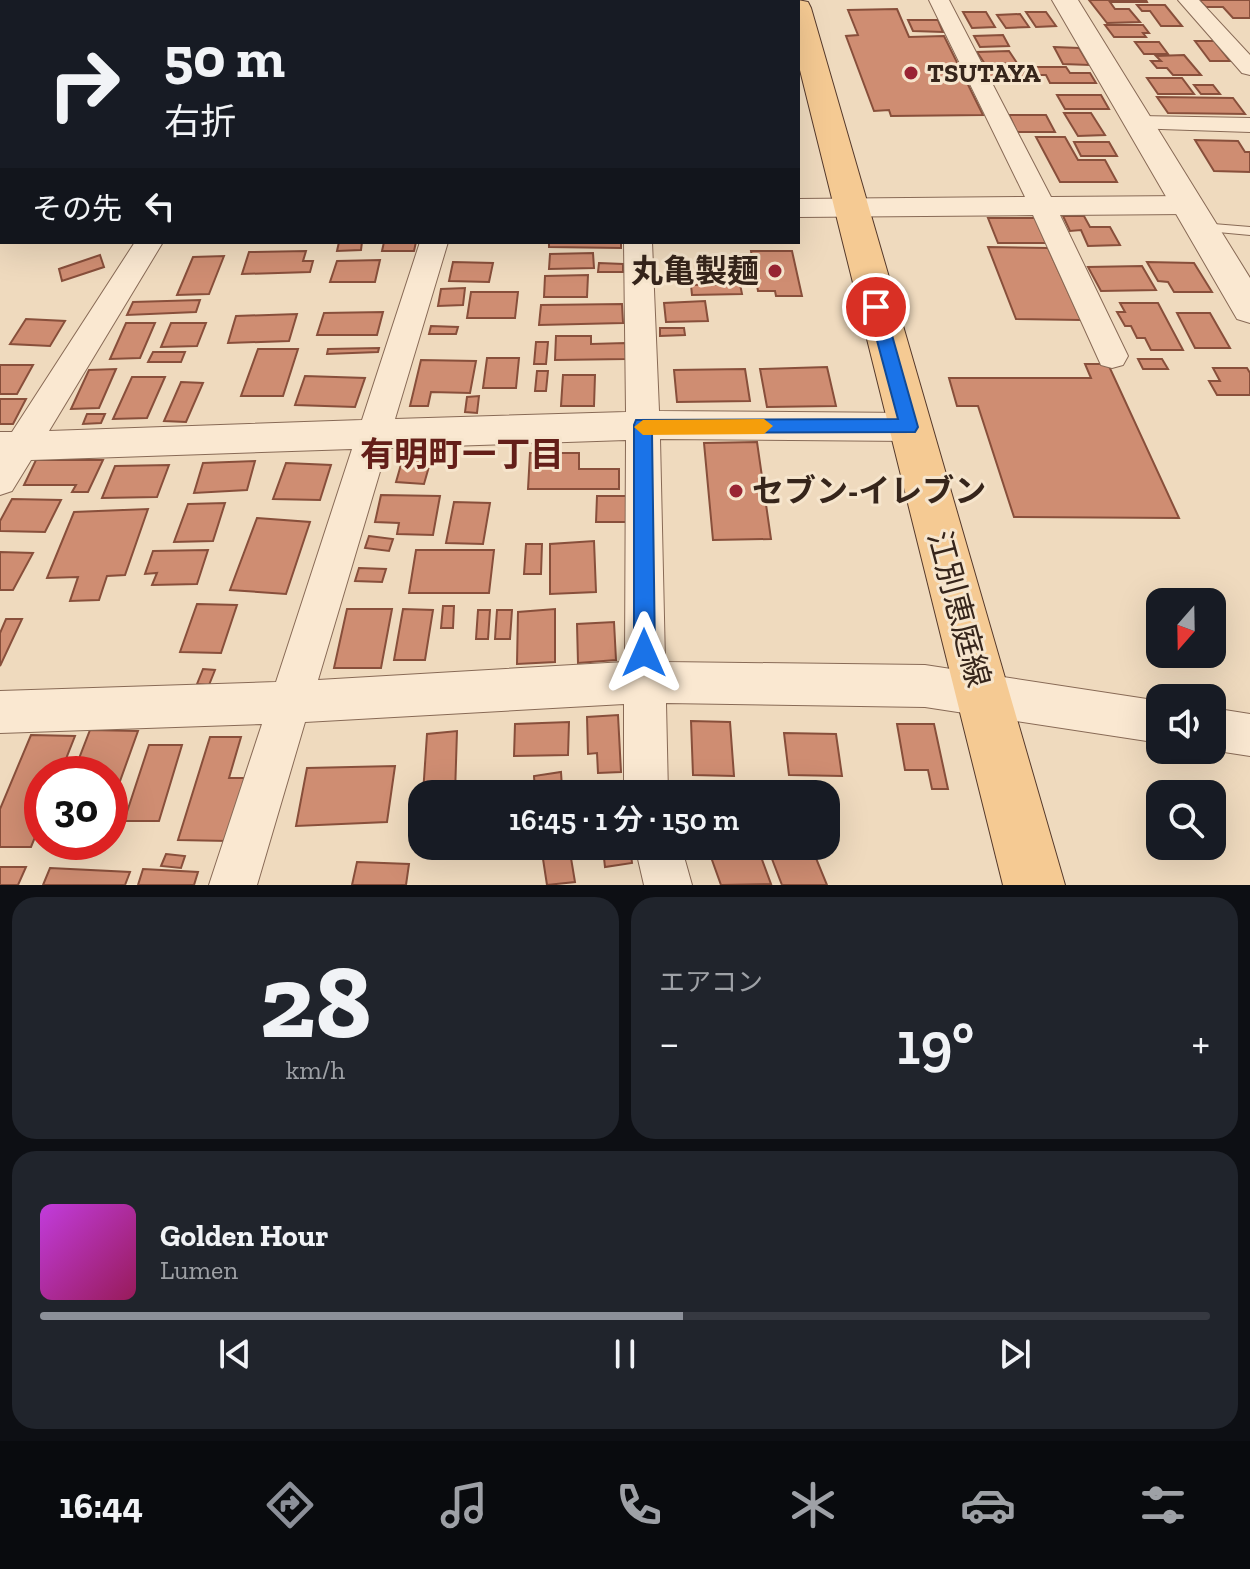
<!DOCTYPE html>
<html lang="ja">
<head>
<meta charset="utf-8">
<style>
  body { margin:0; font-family:"Zilla Slab","Noto Sans JP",serif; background:#20242c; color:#f1f3f6; height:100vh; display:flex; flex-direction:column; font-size:30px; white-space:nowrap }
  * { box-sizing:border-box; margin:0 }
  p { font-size:26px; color:#9ea1a6 }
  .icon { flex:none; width:44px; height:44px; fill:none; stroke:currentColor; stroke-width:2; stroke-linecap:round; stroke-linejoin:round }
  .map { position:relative; height:885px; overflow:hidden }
  .sheet { display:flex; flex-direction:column; gap:12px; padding:12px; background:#0d0f14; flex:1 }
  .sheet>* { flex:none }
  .banner { position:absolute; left:0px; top:0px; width:800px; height:244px; box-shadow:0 8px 32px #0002; background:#171b24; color:#f1f3f6; overflow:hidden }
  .needle { width:52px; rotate:200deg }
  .buttons { position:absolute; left:1146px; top:588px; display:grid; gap:16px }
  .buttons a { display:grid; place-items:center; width:80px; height:80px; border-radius:16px; background:#171b24; box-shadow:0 8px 32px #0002; font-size:40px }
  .speed { position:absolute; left:24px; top:756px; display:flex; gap:16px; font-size:40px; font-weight:700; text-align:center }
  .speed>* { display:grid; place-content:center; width:104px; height:104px; border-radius:50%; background:#171b24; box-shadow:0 8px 32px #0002; line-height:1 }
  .speed .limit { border:12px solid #d22; background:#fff; color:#111 }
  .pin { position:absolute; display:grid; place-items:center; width:68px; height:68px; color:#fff; margin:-34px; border:4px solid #fff; border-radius:50%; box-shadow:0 2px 8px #0007 }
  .me { position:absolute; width:88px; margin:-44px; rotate:0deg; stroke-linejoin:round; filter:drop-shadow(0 0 6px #0008) }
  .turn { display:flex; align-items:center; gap:28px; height:168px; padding:0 32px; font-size:36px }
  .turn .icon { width:104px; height:104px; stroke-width:2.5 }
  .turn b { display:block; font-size:56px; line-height:68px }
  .then { display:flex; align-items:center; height:76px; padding:0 32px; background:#0003; gap:16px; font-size:30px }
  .big { font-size:60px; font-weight:600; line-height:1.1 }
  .sheet .card { flex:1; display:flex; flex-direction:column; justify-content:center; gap:12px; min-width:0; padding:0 28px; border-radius:24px; background:#20242c }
  .sheet .dial { align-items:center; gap:0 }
  .dial b { font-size:104px; line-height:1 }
  .song { display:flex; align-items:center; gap:24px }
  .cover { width:96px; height:96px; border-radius:12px; background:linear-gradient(135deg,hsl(290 70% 55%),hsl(330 70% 35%)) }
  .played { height:8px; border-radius:4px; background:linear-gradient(90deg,#8c9099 55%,#363941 55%) }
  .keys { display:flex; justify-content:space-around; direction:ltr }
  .heat { display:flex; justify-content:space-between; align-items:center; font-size:44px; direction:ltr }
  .sheet .tiles { flex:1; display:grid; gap:12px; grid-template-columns:1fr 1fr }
  .card:last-child { grid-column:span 2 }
  .trip { position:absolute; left:408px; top:780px; width:432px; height:80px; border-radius:24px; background:#171b24; box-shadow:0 8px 32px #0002; font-weight:600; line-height:80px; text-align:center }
  .dock { display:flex; height:128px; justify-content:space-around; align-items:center; background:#090b0e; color:#9ea1a6 }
  .dock .icon { width:56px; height:56px }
  .dock .active { color:#8c9099 }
  .dock b { font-size:36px; color:#f1f3f6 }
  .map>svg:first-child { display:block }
  .building { fill:#cf8d72; stroke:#884f3b; stroke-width:2 }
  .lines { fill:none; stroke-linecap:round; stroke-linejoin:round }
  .service-casing { stroke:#886a56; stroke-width:2 }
  .minor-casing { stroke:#886a56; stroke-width:2 }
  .tertiary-casing { stroke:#886a56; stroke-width:2 }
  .primary-casing { stroke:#55392b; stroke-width:2 }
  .service { fill:#fae8d1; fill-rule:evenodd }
  .minor { fill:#fae8d1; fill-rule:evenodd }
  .tertiary { fill:#fae8d1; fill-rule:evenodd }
  .primary { fill:#f5ca93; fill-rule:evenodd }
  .route { fill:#1a73e8; stroke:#114b97; stroke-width:2 }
  .slow { fill:#f59e0b }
  .poi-dot { fill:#992434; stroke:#f6e5cd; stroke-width:3 }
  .labels { text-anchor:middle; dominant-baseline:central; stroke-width:6; stroke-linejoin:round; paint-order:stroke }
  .far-poi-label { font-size:26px; font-weight:bold; fill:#36251b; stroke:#f6e5cd; text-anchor:start }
  .poi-label { font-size:32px; font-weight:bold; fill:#36251b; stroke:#f6e5cd; text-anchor:end }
  .street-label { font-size:32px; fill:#36251b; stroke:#f6e5cd }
  .neighbourhood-label { font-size:34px; font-weight:bold; fill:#641f19; stroke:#f6e5cd }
</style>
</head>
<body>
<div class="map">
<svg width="1250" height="885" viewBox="0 0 1250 885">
  <rect width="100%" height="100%" fill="#efdabe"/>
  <!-- building -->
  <path class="building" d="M1089 0H1146L1147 2H1110L1115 9H1129L1140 22 1107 23Z
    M1199 0H1250V18H1233L1223 7H1206Z
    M1137 5H1165L1182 26H1161L1150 11H1142Z
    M897 9 909 37 944 36 983 115 891 116 889 110 874 111 846 36 858 35 848 10Z
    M963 12H986L995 27 972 28Z
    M1026 12H1046L1056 26 1036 27Z
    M1020 14 1029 27 1006 28 997 15Z
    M908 20H938L943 32 913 31Z
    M1105 25H1143L1149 33H1143L1146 37H1114Z
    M1003 35 1009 46 980 47 974 36Z
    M1195 41H1214L1230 61H1210Z
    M1135 42H1159L1168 54H1144Z
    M1054 47 1079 48 1089 65 1063 64Z
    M1009 51 1017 63 985 64 977 52Z
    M1184 55 1201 75H1173L1167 68H1157L1151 61H1161L1156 56Z
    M1020 65 1027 77 990 78 983 66Z
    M1028 67H1066L1070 73H1090L1096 83H1050L1046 75H1033Z
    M1147 78H1182L1194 94H1158Z
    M1194 85H1213L1220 94H1201Z
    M1057 95H1101L1109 109H1065Z
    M1157 97 1233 98 1245 114 1168 113Z
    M1064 113H1091L1105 135 1078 136Z
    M1009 115H1046L1055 132H1017Z
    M1036 137H1065L1078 160H1105L1117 182H1060Z
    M1195 140 1238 141 1245 152H1250V172L1214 171Z
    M1074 142H1109L1117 156H1081Z
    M1063 216H1084L1090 227H1110L1120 245 1088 246 1081 230 1070 231Z
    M988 218H1035L1046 243H998Z
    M339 242H362L361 250 337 251Z
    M384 242H416L414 251H382Z
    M549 242H621V248L549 247Z
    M988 247 1048 248 1081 320 1016 319Z
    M306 251 303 261H313L310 272 242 274 249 252Z
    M751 251H792L802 296H776L775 291H758Z
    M593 253 594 268 549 269 550 254Z
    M100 255 104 267 62 281 59 269Z
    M224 256 209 294 177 295 193 257Z
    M706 256 744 257 746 280 707 279Z
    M380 260 375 282H330L337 261Z
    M453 262 493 263 489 282 449 281Z
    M1147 262 1194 263 1212 292H1174L1168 282 1158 281Z
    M599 263 623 264V272H598Z
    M1142 266 1156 290 1101 291 1088 267Z
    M588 275 587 297H544L545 276Z
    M740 284 742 294 692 295 691 285Z
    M465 288 463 305 438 306 441 289Z
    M471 292H518L515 318H467Z
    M200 300 196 312 127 315 133 302Z
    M705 301 708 321 666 322 664 303Z
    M1120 303H1158L1183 350H1151L1145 338H1137L1131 326H1125L1117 312H1125Z
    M622 304 623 323 539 325 541 305Z
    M383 312 377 335H317L324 313Z
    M1177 313H1210L1230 348H1195Z
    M297 314 289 341 228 343 236 316Z
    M26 319 65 321 50 346 10 344Z
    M126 323H155L140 358 110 359Z
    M171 323H206L197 346 161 347Z
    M431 326 458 327 456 334H429Z
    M660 328H684L685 335 660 336Z
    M556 336H591V344L625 343 626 359 555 360Z
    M536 342H548L546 364H534Z
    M379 348 378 352 327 354 328 349Z
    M258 349H298L283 396H241Z
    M153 352H185L181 362H148Z
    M487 358H519L516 388H483Z
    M1138 359H1162L1168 369H1143Z
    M421 360 476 361 470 393 431 392 428 406H410Z
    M1085 364H1108L1179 518 1014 517 978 406H957L949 378H1091Z
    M0 365H33L17 394H0Z
    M827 367 836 406 767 407 760 369Z
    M1213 368H1247L1250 373V395H1217L1209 381H1220Z
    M116 369 99 408 71 409 89 370Z
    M745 369 750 401 677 402 674 370Z
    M537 371H548L546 391H535Z
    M563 375H595L594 406H561Z
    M305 376 365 378 355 407 295 405Z
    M132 377H165L147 418 113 419Z
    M181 382 203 383 186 422 164 421Z
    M479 396 477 413 465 412 467 397Z
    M0 399H26L13 424H0Z
    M87 414H105L101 423 83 424Z
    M757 442 771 539 713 540 704 443Z
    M406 447 434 449 424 484 396 482Z
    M530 453H579V469H619V489H528Z
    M36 460H103L88 492H72L76 485H24Z
    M255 461 247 490 194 493 203 463Z
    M286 463 331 465 320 500 273 499Z
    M169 465 157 497 102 498 115 466Z
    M381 495 440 496 433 535 397 534 399 523 375 522Z
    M597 496H627V522H596Z
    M12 499 61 500 45 532 0 531V521Z
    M454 502 490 503 483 544 446 543Z
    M225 503 213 541 174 542 188 504Z
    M148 509 125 575 107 576 99 600 70 601 78 577 47 578 74 512Z
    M257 518 310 522 286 594 230 590Z
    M369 536 393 539 389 551 365 548Z
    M594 541 596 592 550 594V544Z
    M526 544H542L541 574H524Z
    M208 550 197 584 152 585 157 573 145 574 153 551Z
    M416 550H494L489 593H409Z
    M0 552 33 553 13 590H0Z
    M359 568 386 569 382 582 355 581Z
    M197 604 237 605 221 653 180 652Z
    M443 606H454L453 628H441Z
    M347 609H392L381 668H334Z
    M403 609 433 610 425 660H394Z
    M555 609V662L517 664 518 612Z
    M478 610H490L488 639H476Z
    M497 610H512L510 639H495Z
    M6 619H22L0 666V633Z
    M614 622 616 660 578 663 577 624Z
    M203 669 215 670 209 685 197 684Z
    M618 715 621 772 598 773 597 753 588 754 587 717Z
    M691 721 730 722 734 776 693 775Z
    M569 722 568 755 514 756 515 724Z
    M897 724H934L948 789H932L928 770H905Z
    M90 730 138 731 110 809V774H73Z
    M457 731 455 794H423L427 734Z
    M784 733 836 734 842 776 789 775Z
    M31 735 75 736 60 774H42V820L31 847H0V809Z
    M210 737H241L229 778H245L228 841 178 840Z
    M149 745H182L159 821H124Z
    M395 766 387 822 296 826 307 768Z
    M561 772 562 788 535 792 534 776Z
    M541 846H569L575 882 547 885Z
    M590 846H630L632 863 605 867 603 849 591 851Z
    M707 846H757L771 884 721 885Z
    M767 846H811L827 885H782Z
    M166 854 185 856 181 868 161 866Z
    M357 862 409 864 406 885H352Z
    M0 867H26L18 885H0Z
    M50 868 130 872 125 885H43Z
    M143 869 198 872 194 885H138Z"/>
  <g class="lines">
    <!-- service casing -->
    <g class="service-casing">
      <path id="service" d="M1201 223 1250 227V235L1196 230 1195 227Z"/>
    </g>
    <!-- minor casing -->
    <g class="minor-casing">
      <path id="minor" d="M89 0H109L110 2H90Z
        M501 0H521V2H501Z
        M622 0H642V2H622Z
        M929 0H949L1051 197 1187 196 1196 199 1200 205 1196 211 1187 214 1060 215 1128 356 1123 365 1112 368 1101 365 1033 215 798 217V199L1025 197Z
        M1178 0H1199L1250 55V75L1242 73Z
        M2 37V51L0 52V38Z
        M1140 116 1250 118V132L1131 128 1128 123 1131 118Z
        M135 242H163L49 431 362 420 420 242H448L395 419 626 412 624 242H652L659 411 909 413 921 417 926 427 921 437 909 441 660 439 665 662 925 665 1160 701V743L925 707 666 703 668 794H624V704L305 722 257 885H209L262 724 0 733V691L276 682 352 449 31 460 12 491 0 495V432H12ZM626 440 625 662 318 680 387 448Z
        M1212 708 1250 714V756L1211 750Z
        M635 846H681L692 885H644Z"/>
    </g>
    <!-- tertiary casing -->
    <g class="tertiary-casing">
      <path id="tertiary" d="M1052 0H1078L1250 278V323L1237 319Z
        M2 136V156L0 157V137Z"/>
    </g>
    <!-- primary casing -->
    <g class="primary-casing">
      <path id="primary" d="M798 0 808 2 811 8 1065 885H1003L798 62V2H790Z"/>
    </g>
    <!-- service -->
    <use href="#service" class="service"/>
    <!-- minor -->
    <use href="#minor" class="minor"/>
    <!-- tertiary -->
    <use href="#tertiary" class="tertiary"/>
    <!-- primary -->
    <use href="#primary" class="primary"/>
  </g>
  <!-- route -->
  <path class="route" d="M876 301 884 307 918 427 915 432 652 433 655 653 652 661 644 664 637 661 634 653V425L636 420 898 419 868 307Z"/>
  <!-- slow -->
  <path class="slow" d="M764 419 773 426 764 434 643 435 634 427 643 420Z"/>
  <!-- markers -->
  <g class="poi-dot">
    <circle cx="911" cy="73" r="8"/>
    <circle cx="775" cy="271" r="8"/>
    <circle cx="736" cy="491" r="8"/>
  </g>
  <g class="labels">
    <!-- far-poi labels -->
    <g class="far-poi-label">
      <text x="927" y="73">TSUTAYA</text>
    </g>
    <!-- poi labels -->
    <g class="poi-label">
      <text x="759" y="271">丸亀製麺</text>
      <text x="752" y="491" text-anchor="start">セブン-イレブン</text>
    </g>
    <!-- street labels -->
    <g class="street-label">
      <text transform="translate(959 609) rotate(75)">江別恵庭線</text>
    </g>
    <!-- neighbourhood labels -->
    <g class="neighbourhood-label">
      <text x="462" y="454">有明町一丁目</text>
    </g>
  </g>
</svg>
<div class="buttons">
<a><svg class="needle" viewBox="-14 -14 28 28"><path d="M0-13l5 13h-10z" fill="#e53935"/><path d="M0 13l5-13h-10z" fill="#9ea1a6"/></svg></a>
<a><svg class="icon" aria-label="sound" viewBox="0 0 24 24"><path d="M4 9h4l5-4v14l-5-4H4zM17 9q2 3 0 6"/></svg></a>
<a><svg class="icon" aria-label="search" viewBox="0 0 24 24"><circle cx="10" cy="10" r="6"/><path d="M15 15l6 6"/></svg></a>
</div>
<div class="speed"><div class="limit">30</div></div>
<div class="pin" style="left:876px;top:307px;background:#d93025"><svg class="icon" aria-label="arrive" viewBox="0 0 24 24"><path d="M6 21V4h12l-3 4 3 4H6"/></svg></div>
<svg class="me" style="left:644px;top:653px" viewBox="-20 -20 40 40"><path d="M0-17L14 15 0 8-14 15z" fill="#1a73e8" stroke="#fff" stroke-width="4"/></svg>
<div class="trip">16:45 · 1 分 · 150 m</div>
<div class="banner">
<div class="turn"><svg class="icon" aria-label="right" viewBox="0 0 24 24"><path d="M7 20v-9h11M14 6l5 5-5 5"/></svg><div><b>50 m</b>右折</div></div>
<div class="then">その先<svg class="icon" aria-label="left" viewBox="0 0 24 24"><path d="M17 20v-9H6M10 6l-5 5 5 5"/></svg></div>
</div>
</div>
<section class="sheet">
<div class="tiles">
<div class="card dial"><b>28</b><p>km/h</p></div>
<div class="card"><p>エアコン</p>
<div class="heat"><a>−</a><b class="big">19°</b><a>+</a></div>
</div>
<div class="card">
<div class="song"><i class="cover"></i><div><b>Golden Hour</b><p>Lumen</p></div></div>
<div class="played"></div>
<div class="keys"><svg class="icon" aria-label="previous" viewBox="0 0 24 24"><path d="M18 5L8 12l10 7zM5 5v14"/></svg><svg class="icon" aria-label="pause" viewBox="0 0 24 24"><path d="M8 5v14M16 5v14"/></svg><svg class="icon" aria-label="next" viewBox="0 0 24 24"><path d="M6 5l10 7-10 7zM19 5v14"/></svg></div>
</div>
</div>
</section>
<nav class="dock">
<b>16:44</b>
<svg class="icon active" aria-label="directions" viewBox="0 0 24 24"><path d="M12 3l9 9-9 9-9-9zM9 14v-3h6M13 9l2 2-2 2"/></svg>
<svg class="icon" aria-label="music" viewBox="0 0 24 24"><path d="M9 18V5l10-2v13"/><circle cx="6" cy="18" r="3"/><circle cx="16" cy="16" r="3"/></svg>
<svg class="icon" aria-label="phone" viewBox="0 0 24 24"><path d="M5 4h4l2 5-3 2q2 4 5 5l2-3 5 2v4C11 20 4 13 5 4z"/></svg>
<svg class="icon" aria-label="climate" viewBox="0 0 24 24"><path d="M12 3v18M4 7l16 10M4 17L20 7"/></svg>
<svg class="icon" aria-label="car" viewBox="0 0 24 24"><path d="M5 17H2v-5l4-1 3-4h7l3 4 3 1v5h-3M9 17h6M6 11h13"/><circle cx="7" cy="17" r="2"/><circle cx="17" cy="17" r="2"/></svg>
<svg class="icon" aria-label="filters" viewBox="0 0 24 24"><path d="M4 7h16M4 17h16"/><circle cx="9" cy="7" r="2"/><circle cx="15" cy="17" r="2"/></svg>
</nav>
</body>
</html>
